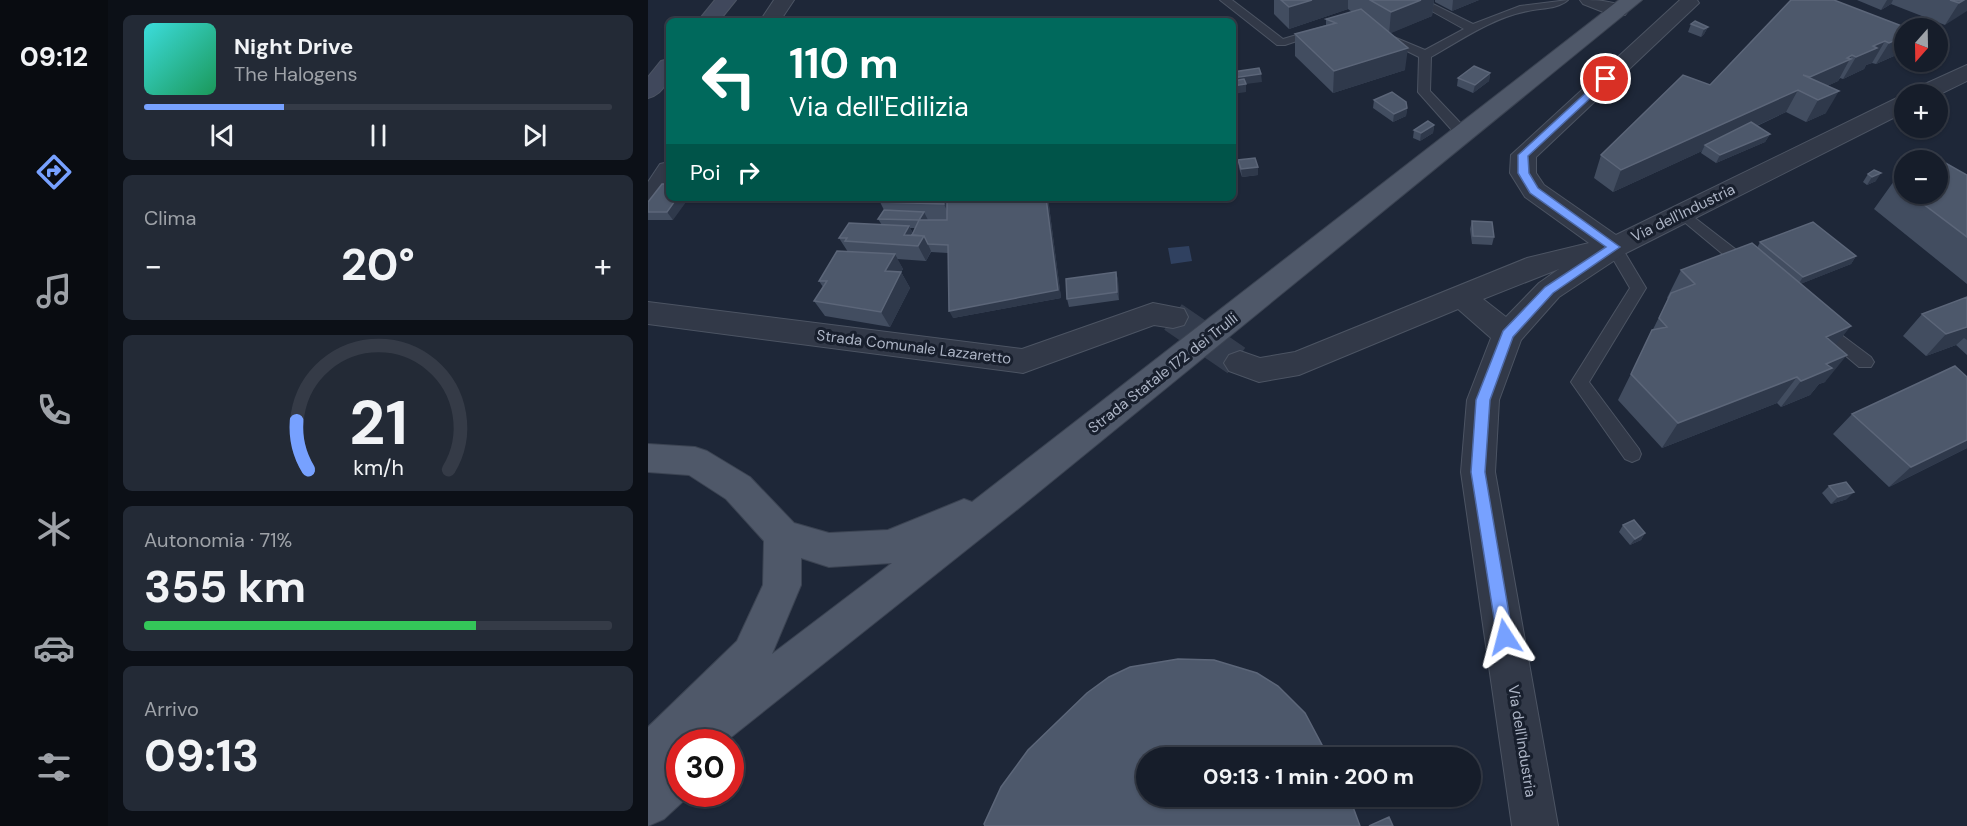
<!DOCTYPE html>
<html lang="it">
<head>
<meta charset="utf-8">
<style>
  body { margin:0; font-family:"DM Sans",sans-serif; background:#232a36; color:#f1f3f6; height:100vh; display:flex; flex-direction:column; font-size:22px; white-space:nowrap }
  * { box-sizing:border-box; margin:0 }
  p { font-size:20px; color:#9ea2a8 }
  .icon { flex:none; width:33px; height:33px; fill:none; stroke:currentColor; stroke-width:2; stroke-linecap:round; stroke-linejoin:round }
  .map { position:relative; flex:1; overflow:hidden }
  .panel { display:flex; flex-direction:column; gap:15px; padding:15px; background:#0c1017; width:540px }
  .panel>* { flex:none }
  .guide { position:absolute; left:18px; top:18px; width:570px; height:183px; border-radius:9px; box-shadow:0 2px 4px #0004,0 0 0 2px #353b47; background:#00695c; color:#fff; overflow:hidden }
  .needle { width:39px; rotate:200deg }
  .fabs { position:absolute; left:1246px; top:18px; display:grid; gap:12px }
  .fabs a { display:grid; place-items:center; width:54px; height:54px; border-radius:50%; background:#161d2a; box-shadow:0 2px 4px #0004,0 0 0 2px #353b47; font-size:30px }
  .speed { position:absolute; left:18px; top:729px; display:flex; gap:12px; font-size:30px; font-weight:700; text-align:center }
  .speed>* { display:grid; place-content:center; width:78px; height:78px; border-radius:50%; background:#161d2a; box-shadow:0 2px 4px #0004,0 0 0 2px #353b47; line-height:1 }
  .speed .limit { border:9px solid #d22; background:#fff; color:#111 }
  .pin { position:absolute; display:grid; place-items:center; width:51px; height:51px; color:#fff; margin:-26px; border:3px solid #fff; border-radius:50%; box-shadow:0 2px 6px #0007 }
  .me { position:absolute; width:66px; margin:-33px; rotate:351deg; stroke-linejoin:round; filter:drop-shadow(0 0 4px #0008) }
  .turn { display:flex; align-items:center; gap:21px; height:126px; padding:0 24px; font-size:27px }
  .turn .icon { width:78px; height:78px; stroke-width:2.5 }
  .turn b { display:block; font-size:42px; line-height:51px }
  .then { display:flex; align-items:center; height:57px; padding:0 24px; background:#0003; gap:12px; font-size:22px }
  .big { font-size:45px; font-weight:700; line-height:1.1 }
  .panel .card { flex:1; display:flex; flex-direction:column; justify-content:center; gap:9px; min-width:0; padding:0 21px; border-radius:9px; background:#232a36 }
  .panel .dial { align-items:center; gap:0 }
  .dial svg { height:156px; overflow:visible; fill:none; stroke:#353b47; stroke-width:7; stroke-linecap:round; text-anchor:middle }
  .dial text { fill:#f1f3f6; stroke:none }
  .song { display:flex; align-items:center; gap:18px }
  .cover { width:72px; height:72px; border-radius:9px; background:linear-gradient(135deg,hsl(180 70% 55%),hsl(150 70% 35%)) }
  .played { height:6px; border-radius:3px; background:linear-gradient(90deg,#77a1ff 30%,#353b47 30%) }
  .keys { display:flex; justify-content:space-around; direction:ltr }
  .heat { display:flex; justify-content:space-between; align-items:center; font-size:33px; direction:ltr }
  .charge { height:9px; border-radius:4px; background:linear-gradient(90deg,#34c759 71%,#353b47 0) }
  .trip { position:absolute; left:488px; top:747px; width:345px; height:60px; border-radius:30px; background:#161d2a; box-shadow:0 2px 4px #0004,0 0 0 2px #353b47; font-weight:700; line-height:60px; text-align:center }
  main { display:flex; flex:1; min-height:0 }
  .dock { display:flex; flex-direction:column; width:108px; justify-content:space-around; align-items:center; background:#090c11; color:#9ea2a8 }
  .dock .icon { width:42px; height:42px }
  .dock .on { color:#77a1ff }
  .dock b { font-size:27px; color:#f1f3f6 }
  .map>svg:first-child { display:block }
  .water { fill:#304160 }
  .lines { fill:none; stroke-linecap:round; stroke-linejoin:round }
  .street-tunnel { stroke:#333c4d; stroke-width:31; stroke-dasharray:31 15; stroke-linecap:butt }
  .lane-casing { stroke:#4c5463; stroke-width:2 }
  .street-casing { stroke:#4c5463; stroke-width:2 }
  .secondary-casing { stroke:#4c5463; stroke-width:2 }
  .primary-casing { stroke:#3b4352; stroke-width:2 }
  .lane { fill:#323948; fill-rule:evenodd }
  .street { fill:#323948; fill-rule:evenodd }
  .secondary { fill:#40485c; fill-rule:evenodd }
  .primary { fill:#4f5869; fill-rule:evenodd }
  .wall { fill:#424d60; fill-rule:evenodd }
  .shaded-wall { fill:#2f394b }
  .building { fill:#4d586b; stroke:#5c6679; stroke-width:1.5 }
  .route { fill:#77a1ff; stroke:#4d69a6; stroke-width:1.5 }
  .labels { text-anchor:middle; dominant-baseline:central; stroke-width:6; stroke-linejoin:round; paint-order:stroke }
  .street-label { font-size:15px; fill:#acb4c5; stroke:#181f2d }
</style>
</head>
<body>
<main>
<nav class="dock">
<b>09:12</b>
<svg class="icon on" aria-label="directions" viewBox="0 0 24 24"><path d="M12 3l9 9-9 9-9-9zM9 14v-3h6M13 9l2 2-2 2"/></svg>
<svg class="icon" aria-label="music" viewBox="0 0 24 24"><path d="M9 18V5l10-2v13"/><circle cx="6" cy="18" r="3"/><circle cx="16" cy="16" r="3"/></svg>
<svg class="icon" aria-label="phone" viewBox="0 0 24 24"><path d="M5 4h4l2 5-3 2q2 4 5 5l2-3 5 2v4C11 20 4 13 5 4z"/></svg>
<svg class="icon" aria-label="climate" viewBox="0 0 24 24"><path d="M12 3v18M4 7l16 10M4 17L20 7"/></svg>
<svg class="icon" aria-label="car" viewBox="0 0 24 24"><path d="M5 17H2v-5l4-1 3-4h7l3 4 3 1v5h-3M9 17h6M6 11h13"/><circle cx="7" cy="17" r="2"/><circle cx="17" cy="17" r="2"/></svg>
<svg class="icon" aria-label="filters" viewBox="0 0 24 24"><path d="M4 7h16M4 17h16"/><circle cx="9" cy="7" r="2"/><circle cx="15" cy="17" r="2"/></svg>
</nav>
<section class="panel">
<div class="card">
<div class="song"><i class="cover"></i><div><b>Night Drive</b><p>The Halogens</p></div></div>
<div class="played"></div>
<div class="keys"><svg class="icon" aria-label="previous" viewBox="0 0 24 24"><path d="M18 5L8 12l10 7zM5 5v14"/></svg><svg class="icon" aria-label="pause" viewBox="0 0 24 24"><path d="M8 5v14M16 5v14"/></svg><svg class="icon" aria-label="next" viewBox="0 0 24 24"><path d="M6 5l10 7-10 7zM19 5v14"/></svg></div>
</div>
<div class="card"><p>Clima</p>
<div class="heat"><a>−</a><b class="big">20°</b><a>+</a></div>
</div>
<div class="card dial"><svg viewBox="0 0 100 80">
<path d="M14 69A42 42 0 1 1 86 69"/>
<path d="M14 69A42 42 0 0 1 8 44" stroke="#77a1ff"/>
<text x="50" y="56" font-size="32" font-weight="700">21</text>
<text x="50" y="72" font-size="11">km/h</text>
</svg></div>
<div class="card"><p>Autonomia · 71%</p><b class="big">355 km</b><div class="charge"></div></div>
<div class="card"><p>Arrivo</p><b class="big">09:13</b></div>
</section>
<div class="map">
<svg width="1319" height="826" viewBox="0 0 1319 826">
  <rect width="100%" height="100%" fill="#1e2738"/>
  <!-- water -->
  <path class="water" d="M541 246 544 261 523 264 520 248Z"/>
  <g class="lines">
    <!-- street-tunnel -->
    <path class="street-tunnel" d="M525 317 592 363"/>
    <!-- lane casing -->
    <g class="lane-casing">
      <path id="lane" d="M572 0H584L635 39 669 29 675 32 637 45H629Z
        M764 0H777L825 24 872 6 920 0C910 9 893 8 880 11 846 17 813 40 783 57L782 91 820 131 822 134 815 138 810 137 770 92 771 57 731 37 741 35 777 50 816 29Z
        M1034 208 1104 262 1107 266 1104 270H1094L1029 216 1027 213Z
        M966 242 971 243 998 288 941 382 991 449 993 454 991 459 984 462 977 459 923 382 982 288 958 247Z
        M1172 319 1223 357 1226 362 1223 367H1211L1166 329 1164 325 1166 321Z"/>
    </g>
    <!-- street casing -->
    <g class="street-casing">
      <path id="street" d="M126 0H146L132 21H112Z
        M932 0C947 0 970 0 980 11L977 15H963L935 4Z
        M1032 0H1049L1051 3 888 157V173L896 185 968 235 1249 98 1257 96V112L976 254 911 297 873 340 851 400 847 472 910 826H864L813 472 819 400 843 338 810 309 651 375 611 382 581 371 576 363 581 355 592 351 612 358 647 352 879 258 941 243 877 197 862 173 863 155ZM911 269 891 283 858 317 835 299Z
        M1319 65V81L1290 95 1262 94 1266 89Z
        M21 162V189L9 207 0 209V182L12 164Z
        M0 302 374 349 505 303 536 309 540 317 536 325 525 328 506 325 375 373 0 324Z"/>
    </g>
    <!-- secondary casing -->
    <g class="secondary-casing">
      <path id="secondary" d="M67 0H88L71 21H50Z
        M21 59C21 77 19 93 0 98V77L13 61Z"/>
    </g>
    <!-- primary casing -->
    <g class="primary-casing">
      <path id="primary" d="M971 0H994L371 508 77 742H32V794H43L16 819 0 826V727L89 641 115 585 116 541 78 499 41 475 0 472V444L47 447 59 451 102 477 146 523 181 533 240 530 316 499 324 502ZM153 558 181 567 244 563 124 654 153 585Z"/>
    </g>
    <!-- lane -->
    <use href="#lane" class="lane"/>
    <!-- street -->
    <use href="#street" class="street"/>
    <!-- secondary -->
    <use href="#secondary" class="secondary"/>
    <!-- primary -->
    <use href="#primary" class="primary"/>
  </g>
  <!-- wall -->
  <path class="wall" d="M626 0H786L784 16 742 33 757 70 685 93 647 56V34L678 25V19L704 12 700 9 641 29 626 14Z
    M787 0H831L804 11 787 2Z
    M1209 0H1319L1297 25 1243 4 1233 10Z
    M1043 24 1060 27 1056 34 1053 37 1040 32Z
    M1257 28V39L1246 56 1228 64 1224 63 1218 65 1216 69 1195 79 1192 78 1190 81 1179 86 1178 113 1158 122 1138 112 1109 126 1122 134 1117 142 1068 163 1053 153 1054 151 965 192 946 178 953 155 1062 85Z
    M842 73 841 81 825 93 809 86 810 78Z
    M726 100 759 108 758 116 745 122 725 108Z
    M786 125 785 133 772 141 765 138 766 130Z
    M590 160 610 167V175L594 177 591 168Z
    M1220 174 1228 181 1219 185 1215 182Z
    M1257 174V194H1290L1319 175V284L1226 209 1246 181Z
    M14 184 25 220H0V202Z
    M233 198H400L413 298 305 318 300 253 283 252 278 261 249 259 255 269 253 272 262 288 242 327 177 316 166 301 175 287 171 281 200 252 191 238 234 225 230 219 236 210 232 202ZM262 228H267L265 233Z
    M824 221 846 237 844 245 824 244 822 229Z
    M1112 242 1208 256 1203 264 1152 284 1188 345 1177 382 1171 384 1162 395 1133 407 1129 403 1014 448 970 400 1020 299 1019 298 1033 270 1109 248Z
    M468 272 470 280 471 300 421 307 419 299Z
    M1319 297V355L1308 345 1278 356 1255 336 1274 314Z
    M1316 374 1319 448 1241 487 1185 434 1204 414Z
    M1181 486 1199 499 1183 504 1174 493Z
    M975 525 997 533 993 540 982 545 971 532Z"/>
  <!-- shaded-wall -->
  <path class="shaded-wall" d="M664 0H700V9L641 29V7Z
    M773 0H786L784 16 741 34 743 12Z
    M805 0H831L804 11Z
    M1239 0H1245L1243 4 1233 10Z
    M1316 0H1319V11L1297 25 1311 3Z
    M1060 27 1056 34 1053 37 1056 29Z
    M1257 32V39L1246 56 1228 64 1241 43Z
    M1237 41 1224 63 1218 65 1216 69 1195 79 1208 57 1225 46Z
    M760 48 757 70 685 93 686 71Z
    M1204 55 1190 81 1160 95 1154 92 1162 77Z
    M842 73 841 81 825 93 827 85Z
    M613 74 614 82 598 84V92L585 94V78Z
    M1150 90 1138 112 1061 148 1057 145 1054 151 965 192 973 170Z
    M1191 91 1178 113 1158 122 1170 100Z
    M759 108 758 116 745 122 746 114Z
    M786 125 785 133 772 141 773 133Z
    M1122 134 1117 142 1068 163 1072 155Z
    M610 167V175L594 177 593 169Z
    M1233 173 1228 181 1219 185 1224 177Z
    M29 198H41L25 220 19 212Z
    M295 198H302L303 220 296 204Z
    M398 198H400L413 298 305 318 301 311Z
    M276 212 280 220 275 229 271 220Z
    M261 226 269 241 256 235Z
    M276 236 283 251 278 261 270 246Z
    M247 254 255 269 253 272 262 288 242 327 233 312 237 271Z
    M1208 256 1203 264 1150 285 1155 277Z
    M468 272 470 280 471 300 469 292Z
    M1203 326 1181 353 1178 337Z
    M1319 327V340L1316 338 1308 345 1278 356 1298 334Z
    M1199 355 1177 382 1171 384 1162 395 1133 407 1153 381 1178 364Z
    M1149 377 1129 403 1014 448 1030 423Z
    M1319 440V448L1241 487 1263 467Z
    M1206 492 1199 499 1183 504 1190 497Z
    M997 533 993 540 982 545 987 539Z"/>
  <!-- building -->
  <path class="building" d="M633 0H664L641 7Z
    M722 0H773L743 12Z
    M1143 0H1186L1259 28H1257V32L1256 33H1257V36L1241 43 1237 41 1225 46 1229 48 1208 57 1204 55 1199 58 1203 59 1162 77 1155 75 1191 91 1170 100 1150 90 973 170 953 155 1035 75 1062 85Z
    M1302 0H1316L1311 3Z
    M713 9 760 48 686 71 647 34 688 23 678 19Z
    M1047 21 1060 27 1056 29 1043 24Z
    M826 66 842 73 827 85 810 78Z
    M611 68 613 74 585 78V72Z
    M596 79 598 84 585 86V81Z
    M744 92 758 102 759 108 746 114 726 100Z
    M780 121 786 125 773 133 766 130Z
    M1103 122 1122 134 1072 155 1057 145Z
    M1285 156 1319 175V237L1262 194H1290V160H1278Z
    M607 158 610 167 593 169 590 160Z
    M1226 170 1233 173 1224 177 1220 174Z
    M1257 174V190L1246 181Z
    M14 184H21V198H29L19 212H0V202Z
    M233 198H295L296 204 232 202Z
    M299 198H398L410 290 301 311 300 245 280 244 276 236 264 235 271 220 230 219 236 210 276 212 271 220H299Z
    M824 221 844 222 846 237 825 236Z
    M1165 222 1208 256 1155 277 1112 242Z
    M201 223 261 226 256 235 276 236 270 246 197 241 199 238H191Z
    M1104 243 1203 326 1178 337 1199 355 1178 364 1184 368 1153 381 1149 377 1030 423 983 374 1004 330 1019 327 1011 318 1023 293 1047 284 1033 270Z
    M189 251 247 254 237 271 253 272 233 312 166 301 179 281H171Z
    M468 272 469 292 419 299 418 279Z
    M1319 297V327L1298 334 1274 314Z
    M1307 366 1319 377V440L1263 467 1204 414Z
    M1198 482 1206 492 1190 497 1181 486Z
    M986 520 997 533 987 539 975 525Z
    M530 659 566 660 609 673 630 686 657 713 681 758H498V796H701L712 826H337L336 824 353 787 380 750 439 693 461 677 482 667Z
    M741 817 745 826H721Z"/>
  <!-- route -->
  <path class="route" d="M955 77 963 79 880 156 881 173 890 188 972 247 905 293 865 337 842 400 837 472 865 637 863 643 857 645 851 643 849 637 823 472 828 400 855 331 897 287 958 247 882 193 870 173V155Z"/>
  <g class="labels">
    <!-- street labels -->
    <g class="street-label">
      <text transform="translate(1035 213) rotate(-26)">Via dell'Industria</text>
      <text transform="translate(266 347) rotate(7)">Strada Comunale Lazzaretto</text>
      <text transform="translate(515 373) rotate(-38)">Strada Statale 172 dei Trulli</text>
      <text transform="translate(874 741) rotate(81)">Via dell'Industria</text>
    </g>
  </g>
</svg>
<div class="fabs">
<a><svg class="needle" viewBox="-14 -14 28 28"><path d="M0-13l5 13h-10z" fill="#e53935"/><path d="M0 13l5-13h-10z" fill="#9ea2a8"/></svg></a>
<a>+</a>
<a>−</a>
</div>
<div class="speed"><div class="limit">30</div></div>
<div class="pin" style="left:958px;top:79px;background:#d93025"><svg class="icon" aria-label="arrive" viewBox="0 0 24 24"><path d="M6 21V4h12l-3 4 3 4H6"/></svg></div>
<svg class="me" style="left:857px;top:637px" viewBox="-20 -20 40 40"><path d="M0-17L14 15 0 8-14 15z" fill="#77a1ff" stroke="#fff" stroke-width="4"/></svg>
<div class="trip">09:13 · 1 min · 200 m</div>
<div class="guide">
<div class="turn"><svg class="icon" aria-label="left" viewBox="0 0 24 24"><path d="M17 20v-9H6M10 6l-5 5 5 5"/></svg><div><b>110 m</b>Via dell'Edilizia</div></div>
<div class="then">Poi<svg class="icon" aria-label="right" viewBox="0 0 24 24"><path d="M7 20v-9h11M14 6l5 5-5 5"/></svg></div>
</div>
</div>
</main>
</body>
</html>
